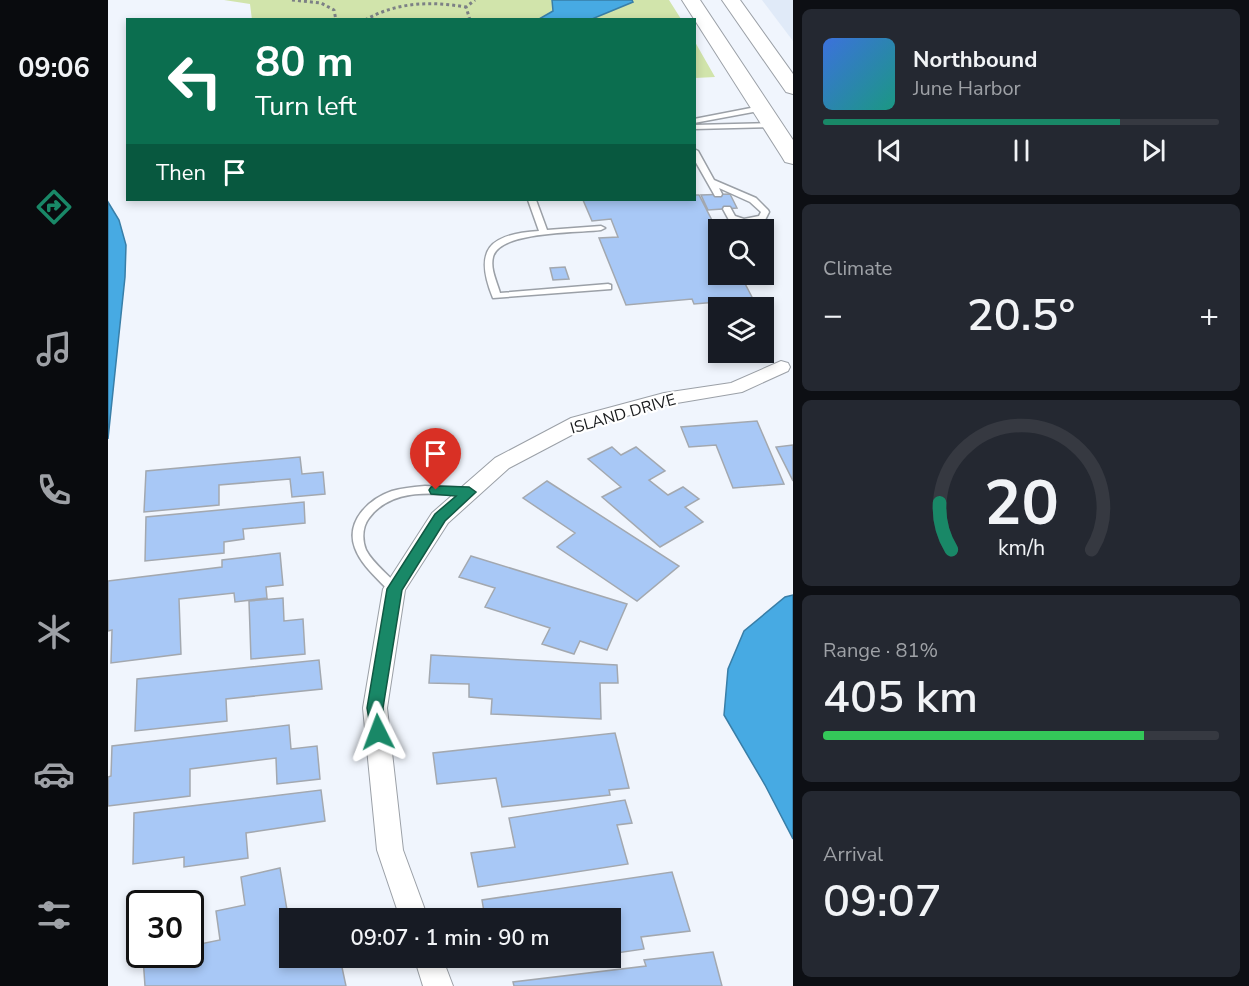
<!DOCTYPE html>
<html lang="en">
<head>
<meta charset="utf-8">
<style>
  body { margin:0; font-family:"Nunito Sans",sans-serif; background:#242831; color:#f1f3f6; height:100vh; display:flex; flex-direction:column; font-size:22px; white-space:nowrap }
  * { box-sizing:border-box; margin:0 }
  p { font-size:20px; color:#9ea1a6 }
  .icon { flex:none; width:33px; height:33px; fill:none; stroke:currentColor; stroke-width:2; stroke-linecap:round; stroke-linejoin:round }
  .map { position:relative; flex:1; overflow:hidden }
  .panel { display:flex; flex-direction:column; gap:9px; padding:9px; background:#0d0f14; width:456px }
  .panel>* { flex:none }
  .top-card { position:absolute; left:18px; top:18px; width:570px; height:183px; border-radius:0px; box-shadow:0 3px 9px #0003; background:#0b6e4f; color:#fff; overflow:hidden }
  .tools { position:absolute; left:600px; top:219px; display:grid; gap:12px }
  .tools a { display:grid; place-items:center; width:66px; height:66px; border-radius:0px; background:#171b24; box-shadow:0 3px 9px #0003; font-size:30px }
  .speed { position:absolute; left:18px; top:890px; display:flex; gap:12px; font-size:30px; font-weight:700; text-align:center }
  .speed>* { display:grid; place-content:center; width:78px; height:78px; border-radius:50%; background:#171b24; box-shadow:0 3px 9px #0003; line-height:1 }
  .speed .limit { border:3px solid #111; border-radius:9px; background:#fff; color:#111 }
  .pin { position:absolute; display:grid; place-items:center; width:51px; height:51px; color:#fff; margin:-62px -26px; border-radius:50% 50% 50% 0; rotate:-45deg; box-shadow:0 0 6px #0007 }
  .pin .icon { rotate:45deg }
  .me { position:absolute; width:66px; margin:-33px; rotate:357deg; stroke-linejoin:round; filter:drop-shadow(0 0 4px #0008) }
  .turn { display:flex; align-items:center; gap:21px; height:126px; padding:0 30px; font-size:27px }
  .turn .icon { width:78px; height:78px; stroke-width:2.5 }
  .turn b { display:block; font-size:42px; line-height:51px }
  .then { display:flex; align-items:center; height:57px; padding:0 30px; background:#0003; gap:12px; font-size:22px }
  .big { font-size:45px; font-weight:600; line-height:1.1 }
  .panel .widget { flex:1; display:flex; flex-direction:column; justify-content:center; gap:9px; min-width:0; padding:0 21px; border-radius:9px; background:#242831 }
  .panel .dial { align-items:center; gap:0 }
  .dial svg { height:156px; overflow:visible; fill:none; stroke:#363941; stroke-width:7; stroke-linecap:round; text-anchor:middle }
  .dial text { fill:#f1f3f6; stroke:none }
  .song { display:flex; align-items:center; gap:18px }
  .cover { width:72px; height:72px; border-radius:9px; background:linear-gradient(135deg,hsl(220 70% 55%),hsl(170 70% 35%)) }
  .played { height:6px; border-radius:3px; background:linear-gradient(90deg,#198867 75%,#363941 75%) }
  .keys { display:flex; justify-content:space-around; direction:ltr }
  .heat { display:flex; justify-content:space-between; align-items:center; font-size:33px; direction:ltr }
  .charge { height:9px; border-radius:4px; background:linear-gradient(90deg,#34c759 81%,#363941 0) }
  .trip { position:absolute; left:171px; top:908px; width:342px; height:60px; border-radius:0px; background:#171b24; box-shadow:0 3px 9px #0003; font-weight:600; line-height:60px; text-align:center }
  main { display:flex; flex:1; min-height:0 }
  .tab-bar { display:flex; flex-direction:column; width:108px; justify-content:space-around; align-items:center; background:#090b0e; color:#9ea1a6 }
  .tab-bar .icon { width:42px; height:42px }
  .tab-bar .selected { color:#198867 }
  .tab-bar b { font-size:27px; color:#f1f3f6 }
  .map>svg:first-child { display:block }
  .built { fill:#e0eaf8 }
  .green { fill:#d1e4ab }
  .water { fill:#47aae3; stroke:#397ea7; stroke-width:1.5 }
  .building { fill:#a8c8f6; stroke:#a3a8af; stroke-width:1.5 }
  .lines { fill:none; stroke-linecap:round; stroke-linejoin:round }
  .service-casing { stroke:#9ba0a7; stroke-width:3 }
  .minor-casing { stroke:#9ba0a7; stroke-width:2 }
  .secondary-casing { stroke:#9ba0a7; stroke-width:2 }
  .path { stroke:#7c8085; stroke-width:3; stroke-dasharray:3 3; stroke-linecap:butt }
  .service { fill:#fff; fill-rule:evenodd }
  .minor { fill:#fff; fill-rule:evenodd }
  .secondary { fill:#fff; fill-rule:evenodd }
  .route { fill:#198867; stroke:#105843; stroke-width:1.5 }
  .labels { text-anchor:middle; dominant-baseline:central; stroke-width:4.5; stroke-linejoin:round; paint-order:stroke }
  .street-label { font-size:16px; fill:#17191b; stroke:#fff }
</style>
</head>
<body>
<main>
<nav class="tab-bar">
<b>09:06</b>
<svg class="icon selected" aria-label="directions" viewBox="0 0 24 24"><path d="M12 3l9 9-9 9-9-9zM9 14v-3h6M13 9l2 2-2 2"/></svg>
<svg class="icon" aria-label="music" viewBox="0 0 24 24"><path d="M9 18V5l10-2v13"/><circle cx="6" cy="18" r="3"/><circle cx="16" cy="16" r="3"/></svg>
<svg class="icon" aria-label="phone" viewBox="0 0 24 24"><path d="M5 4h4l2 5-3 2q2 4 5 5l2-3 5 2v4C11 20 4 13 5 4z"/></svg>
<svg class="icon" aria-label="climate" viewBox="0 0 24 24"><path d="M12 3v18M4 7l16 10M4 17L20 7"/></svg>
<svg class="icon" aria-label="car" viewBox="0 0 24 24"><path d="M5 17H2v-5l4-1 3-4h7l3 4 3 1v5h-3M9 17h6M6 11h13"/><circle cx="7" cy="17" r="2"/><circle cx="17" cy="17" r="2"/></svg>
<svg class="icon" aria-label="filters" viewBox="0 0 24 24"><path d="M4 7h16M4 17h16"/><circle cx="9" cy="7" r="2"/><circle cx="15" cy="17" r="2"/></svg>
</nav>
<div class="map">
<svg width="685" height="986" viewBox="0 0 685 986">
  <rect width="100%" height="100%" fill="#f0f5fd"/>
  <!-- built -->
  <path class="built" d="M654 0H685V41Z"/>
  <!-- green -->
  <path class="green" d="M116 0H561L573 19 144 20 142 4Z
    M587 42 607 77 587 78Z"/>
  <!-- water -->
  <path class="water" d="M444 0H524L525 2 484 19H431L445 11Z
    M0 202 11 220 18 245 17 277 0 439Z
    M685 595V839L657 785 616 715 620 669 636 631 677 597Z"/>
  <!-- building -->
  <path class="building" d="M622 194 629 208 600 210 593 195Z
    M586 195H591L610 232V274H632L645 299 586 304 584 299 518 305 491 238 510 237 503 219 484 221 475 200H586Z
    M457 267 461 279 445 280 442 268Z
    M649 421 676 484 625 488 608 445 581 447 573 427Z
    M685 445V481L668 447Z
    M504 447 513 455 528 447 557 471 541 480 560 495 575 487 591 499 577 507 595 522 552 547 494 497 513 487 480 459Z
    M192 457 194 474 215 472 217 494 184 497 182 479 111 485V505L36 512 38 471Z
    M439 481 571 566 529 601 449 547 467 533 415 498Z
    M196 502 197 523 135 529 136 539 116 542V553L37 561 38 517Z
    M172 553 175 585 158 587 159 598 127 602 126 593 71 599 73 654 3 663 4 630 0 631V581L114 567V560Z
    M363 556 519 604 499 650 472 641 466 654 434 644 442 628 377 607 387 588 351 577Z
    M175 598 176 621 195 619 197 654 143 659 141 601Z
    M323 655 509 665 510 683H492L493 719 383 714 384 699 361 697V684L321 683Z
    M211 660 214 689 118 699 119 721 27 731 29 679Z
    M181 725 183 749 209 746 212 779 169 784 168 758 82 769V796L0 806V777L3 776 4 746Z
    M507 733 521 788 501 790 502 795 394 807 388 778 329 784 325 753Z
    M213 790 217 821 138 833 140 858 76 867V857L25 864 26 813Z
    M517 800 524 823 509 825 520 864 370 887 363 853 407 847 401 818Z
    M172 868 181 922 174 923 178 948 182 947V957H197L198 966 232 958 238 986H37L35 957 48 954H82V946L112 940 108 911 137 905 133 877Z
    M564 872 582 931 533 937 536 949 502 954V918H377L374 900Z
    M605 952 614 986H406L405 982 538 966 536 960Z"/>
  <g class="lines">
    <!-- service casing -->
    <g class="service-casing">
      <path id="service" d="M653 106H656V110L586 123V119Z
        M664 123H667V127L586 129V125Z
        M586 149 590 151 606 180 648 198 660 210 661 212 657 220 636 224 621 220 615 209 616 207H622L627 216 636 219 651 216 653 212 642 202 611 188 614 194 613 196H607L586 159Z
        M420 200H428L439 230 493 226 497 228 493 230C470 233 391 231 385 257 382 269 389 282 392 293L500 284 503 285V289L385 298C365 249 382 234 431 231Z
        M317 486 361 488 366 492 361 496C326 493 284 487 261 518 254 527 254 540 258 550 266 565 282 575 292 589L290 592H282C270 579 253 565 247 548 237 521 261 499 284 491 295 488 306 487 317 486Z"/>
    </g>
    <!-- minor casing -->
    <g class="minor-casing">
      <path id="minor" d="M673 361 680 363 682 367 680 371 634 392 557 405 477 428 401 468 340 523 297 590 279 708 295 850 320 918H292L269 850 255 708 275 589 324 513 387 458 463 418 556 393 623 383Z
        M306 957H334L345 986H315Z"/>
    </g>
    <!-- secondary casing -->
    <g class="secondary-casing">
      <path id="secondary" d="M574 0H592L685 140V164L677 162 674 157Z
        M614 0H632L685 74V94L678 92Z"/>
    </g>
    <!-- path -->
    <path class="path" d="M184 0 213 3 226 10 228 20
      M257 20C289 2 322 1 358 7
      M362 20 358 7 367 0"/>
    <!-- service -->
    <use href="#service" class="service"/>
    <!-- minor -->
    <use href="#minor" class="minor"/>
    <!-- secondary -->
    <use href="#secondary" class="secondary"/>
  </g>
  <!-- route -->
  <path class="route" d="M328 486 361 487 368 492 337 521 294 590 275 708 278 732 276 737 270 739 264 737 259 708 279 589 327 514 348 496 323 494 321 490 323 487Z"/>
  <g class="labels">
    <!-- street labels -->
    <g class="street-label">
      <text transform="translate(515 414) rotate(-16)">ISLAND DRIVE</text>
    </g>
  </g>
</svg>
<div class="tools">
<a><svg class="icon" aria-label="search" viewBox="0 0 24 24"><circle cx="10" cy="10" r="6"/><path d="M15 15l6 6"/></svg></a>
<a><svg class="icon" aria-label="layers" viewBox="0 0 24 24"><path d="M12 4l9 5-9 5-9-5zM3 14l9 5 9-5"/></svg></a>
</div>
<div class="speed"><div class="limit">30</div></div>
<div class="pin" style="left:328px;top:490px;background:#d93025"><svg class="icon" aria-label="arrive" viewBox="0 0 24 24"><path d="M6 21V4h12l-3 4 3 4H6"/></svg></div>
<svg class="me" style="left:270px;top:732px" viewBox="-20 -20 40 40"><path d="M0-17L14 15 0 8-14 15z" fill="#198867" stroke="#fff" stroke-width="4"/></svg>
<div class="trip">09:07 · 1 min · 90 m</div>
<div class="top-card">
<div class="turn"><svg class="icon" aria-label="left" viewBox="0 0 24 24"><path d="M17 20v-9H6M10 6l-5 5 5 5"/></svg><div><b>80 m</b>Turn left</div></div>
<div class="then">Then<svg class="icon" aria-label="arrive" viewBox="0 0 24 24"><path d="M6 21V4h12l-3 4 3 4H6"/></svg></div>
</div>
</div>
<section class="panel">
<div class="widget">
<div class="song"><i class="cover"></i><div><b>Northbound</b><p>June Harbor</p></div></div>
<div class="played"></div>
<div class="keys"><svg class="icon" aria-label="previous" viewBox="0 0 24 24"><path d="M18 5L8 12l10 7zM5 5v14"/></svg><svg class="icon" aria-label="pause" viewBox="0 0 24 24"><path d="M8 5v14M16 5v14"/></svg><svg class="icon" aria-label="next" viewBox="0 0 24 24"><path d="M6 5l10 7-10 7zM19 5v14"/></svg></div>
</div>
<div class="widget"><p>Climate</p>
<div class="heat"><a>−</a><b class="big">20.5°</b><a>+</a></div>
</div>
<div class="widget dial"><svg viewBox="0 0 100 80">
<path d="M14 69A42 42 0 1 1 86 69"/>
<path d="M14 69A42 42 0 0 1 8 45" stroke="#198867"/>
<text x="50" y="56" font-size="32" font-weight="700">20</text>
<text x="50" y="72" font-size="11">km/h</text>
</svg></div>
<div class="widget"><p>Range · 81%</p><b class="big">405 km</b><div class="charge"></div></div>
<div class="widget"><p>Arrival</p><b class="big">09:07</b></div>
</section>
</main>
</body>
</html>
